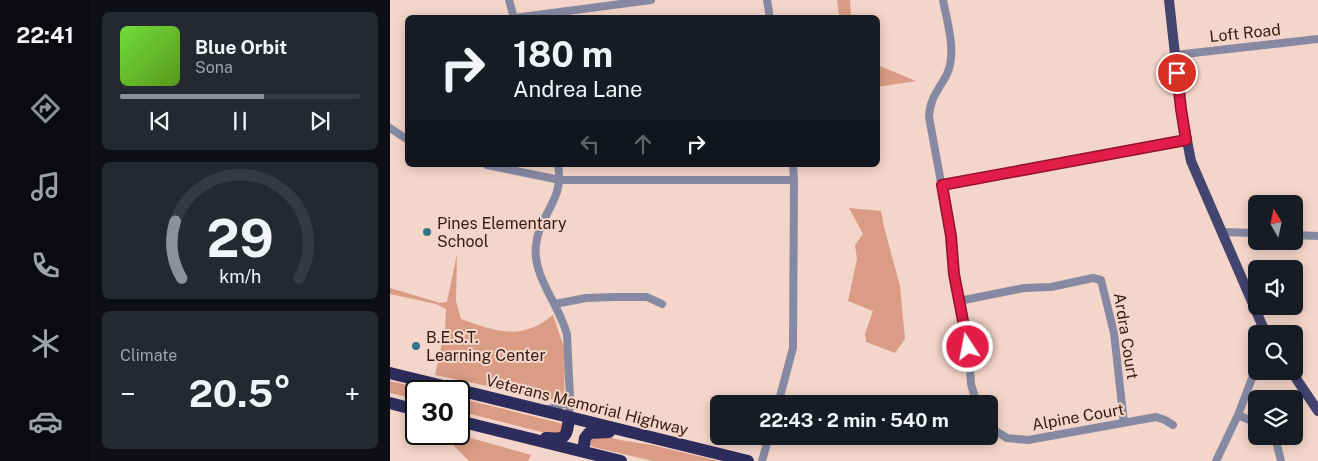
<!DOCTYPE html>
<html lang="en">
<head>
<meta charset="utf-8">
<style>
  body { margin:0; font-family:"Public Sans",sans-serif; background:#242831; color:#f1f3f6; height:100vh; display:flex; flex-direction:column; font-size:19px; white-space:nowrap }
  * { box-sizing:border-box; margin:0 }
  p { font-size:16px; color:#9ea1a6 }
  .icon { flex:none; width:28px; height:28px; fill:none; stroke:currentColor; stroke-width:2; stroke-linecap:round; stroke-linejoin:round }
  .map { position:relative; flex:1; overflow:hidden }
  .side { display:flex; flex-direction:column; gap:12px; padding:12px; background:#0d0f14; width:300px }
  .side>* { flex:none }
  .hud { position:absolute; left:15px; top:15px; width:475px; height:152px; border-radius:8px; box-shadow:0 2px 12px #0003; background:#171b24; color:#f1f3f6; overflow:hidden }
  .needle { width:32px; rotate:351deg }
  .fabs { position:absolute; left:858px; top:195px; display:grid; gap:10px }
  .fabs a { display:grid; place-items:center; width:55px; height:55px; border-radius:8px; background:#171b24; box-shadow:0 2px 12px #0003; font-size:25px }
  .speed { position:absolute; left:15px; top:380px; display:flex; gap:10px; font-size:25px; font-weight:700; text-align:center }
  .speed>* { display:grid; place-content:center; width:65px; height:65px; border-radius:50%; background:#171b24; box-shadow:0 2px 12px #0003; line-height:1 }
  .speed .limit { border:2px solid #111; border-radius:8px; background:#fff; color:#111 }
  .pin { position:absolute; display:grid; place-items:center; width:42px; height:42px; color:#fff; margin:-21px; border:2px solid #fff; border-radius:50%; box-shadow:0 1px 5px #0007 }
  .me { position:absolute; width:55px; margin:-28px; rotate:349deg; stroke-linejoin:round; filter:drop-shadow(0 0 4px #0008) }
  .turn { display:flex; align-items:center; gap:18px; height:105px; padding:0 25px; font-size:22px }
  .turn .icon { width:65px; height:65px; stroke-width:2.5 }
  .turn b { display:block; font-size:35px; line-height:42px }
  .lanes { display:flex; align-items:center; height:48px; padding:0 25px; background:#0003; justify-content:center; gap:25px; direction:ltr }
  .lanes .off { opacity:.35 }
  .big { font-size:38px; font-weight:700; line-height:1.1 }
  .side .card { flex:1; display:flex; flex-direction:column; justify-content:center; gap:8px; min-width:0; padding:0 18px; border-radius:8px; background:#242831 }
  .side .dial { align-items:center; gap:0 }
  .dial svg { height:130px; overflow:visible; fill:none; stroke:#363941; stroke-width:7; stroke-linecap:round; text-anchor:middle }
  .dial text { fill:#f1f3f6; stroke:none }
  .song { display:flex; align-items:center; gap:15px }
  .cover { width:60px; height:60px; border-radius:8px; background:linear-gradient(135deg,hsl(100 70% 55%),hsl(90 70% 35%)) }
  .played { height:5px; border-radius:2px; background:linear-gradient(90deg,#8c9099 60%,#363941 60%) }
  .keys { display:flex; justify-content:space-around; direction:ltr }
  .heat { display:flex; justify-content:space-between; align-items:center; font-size:28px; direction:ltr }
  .trip { position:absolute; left:320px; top:395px; width:288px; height:50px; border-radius:8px; background:#171b24; box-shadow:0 2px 12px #0003; font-weight:700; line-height:50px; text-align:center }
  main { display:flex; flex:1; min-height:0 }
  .dock { display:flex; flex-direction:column; width:90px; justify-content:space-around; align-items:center; background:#090b0e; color:#9ea1a6 }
  .dock .icon { width:35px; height:35px }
  .dock .on { color:#8c9099 }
  .dock b { font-size:22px; color:#f1f3f6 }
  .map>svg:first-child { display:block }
  .green { fill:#da9c84 }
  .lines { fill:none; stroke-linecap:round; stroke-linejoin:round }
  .minor { stroke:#8789a2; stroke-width:8 }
  .major { stroke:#43446f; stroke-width:10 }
  .highway { stroke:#2d2c5c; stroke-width:12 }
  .route-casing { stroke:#92132f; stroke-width:12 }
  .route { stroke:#e11d48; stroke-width:9 }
  .poi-dot { fill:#347488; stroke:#f4d5c9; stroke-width:2 }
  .labels { text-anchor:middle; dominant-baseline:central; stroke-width:4; stroke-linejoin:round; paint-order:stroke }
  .street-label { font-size:16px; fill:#371b10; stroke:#f4d5c9 }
  .poi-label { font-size:16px; fill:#371b10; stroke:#f4d5c9; text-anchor:start }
</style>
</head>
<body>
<main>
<nav class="dock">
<b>22:41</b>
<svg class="icon on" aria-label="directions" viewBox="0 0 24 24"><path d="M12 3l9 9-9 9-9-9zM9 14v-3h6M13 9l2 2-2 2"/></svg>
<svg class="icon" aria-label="music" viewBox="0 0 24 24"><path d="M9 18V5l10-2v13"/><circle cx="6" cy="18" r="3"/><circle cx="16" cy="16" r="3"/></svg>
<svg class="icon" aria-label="phone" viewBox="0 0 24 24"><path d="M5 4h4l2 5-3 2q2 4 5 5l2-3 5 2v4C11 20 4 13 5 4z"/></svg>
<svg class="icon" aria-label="climate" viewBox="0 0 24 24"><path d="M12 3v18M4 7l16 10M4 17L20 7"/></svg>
<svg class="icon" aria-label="car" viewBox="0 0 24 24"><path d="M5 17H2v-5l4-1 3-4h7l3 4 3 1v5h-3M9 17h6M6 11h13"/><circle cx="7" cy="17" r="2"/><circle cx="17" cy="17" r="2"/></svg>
</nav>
<section class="side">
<div class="card">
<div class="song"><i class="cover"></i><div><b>Blue Orbit</b><p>Sona</p></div></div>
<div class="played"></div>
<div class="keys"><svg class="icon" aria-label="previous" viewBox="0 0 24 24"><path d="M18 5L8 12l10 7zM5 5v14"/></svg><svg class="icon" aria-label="pause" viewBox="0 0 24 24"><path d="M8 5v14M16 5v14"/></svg><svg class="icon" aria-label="next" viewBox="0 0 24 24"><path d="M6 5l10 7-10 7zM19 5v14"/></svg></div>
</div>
<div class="card dial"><svg viewBox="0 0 100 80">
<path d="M14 69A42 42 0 1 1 86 69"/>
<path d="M14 69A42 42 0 0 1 10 34" stroke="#8c9099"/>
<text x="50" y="56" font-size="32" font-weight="700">29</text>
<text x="50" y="72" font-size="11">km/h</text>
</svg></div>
<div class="card"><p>Climate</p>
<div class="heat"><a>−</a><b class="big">20.5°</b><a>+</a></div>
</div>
</section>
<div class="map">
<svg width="928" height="461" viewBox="0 0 928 461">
  <rect width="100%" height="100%" fill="#f4d5c9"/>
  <!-- green -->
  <path class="green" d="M447 0H460L461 17H442L449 15Z
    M488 66H490L526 81 488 87Z
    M459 208 491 211 494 227 510 286 515 339 505 353 476 342 475 334 483 311 458 301 467 259 465 245 473 234Z
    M67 254 66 301 71 319C94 327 120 338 144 327 151 325 157 319 163 315L175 350 174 399 164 400 45 375 55 329 56 309 46 304 0 294V288L50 303 57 302Z
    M0 381 43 391H26V399L0 393Z
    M69 398 170 423 174 425 167 436 69 411Z
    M67 434 141 455 138 461H79L57 439Z
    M210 435 230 440 262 445 329 461H263L203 447 197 443V438Z"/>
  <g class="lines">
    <!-- minor -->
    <path class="minor" d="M119 0 124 18
      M377 0 380 18
      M553 0C557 22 567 52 557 74 549 90 540 97 539 117L561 237 564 274 578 347 581 384 587 404
      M124 18 261 0
      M785 55 928 39
      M0 128 18 140
      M97 165 170 180H404
      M168 165C175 200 149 214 146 245 142 277 170 305 177 335L180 398 179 417
      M552 185 796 140
      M832 232 866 233
      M904 235 928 236
      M569 301 634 288 661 287 703 278 711 280 724 333 734 423
      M165 304 196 298 225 297H257L272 304
      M388 404 403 348 404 180 403 165
      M156 410 174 404 180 398
      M848 415 866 423
      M599 427 617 438 638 440 766 417 775 420 783 425
      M882 436 886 441 891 461
      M372 461 379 436
      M826 461 848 415 866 368"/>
    <!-- major -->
    <path class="major" d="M779 0 791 109 801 161 876 334
      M901 371 928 411"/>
    <!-- highway -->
    <path class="highway" d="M0 373 358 461
      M0 403 26 410
      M69 421 231 461
      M156 438C176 440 177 437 179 417
      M193 451 195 438 199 433 219 432"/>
  </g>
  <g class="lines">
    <!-- route casing -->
    <g class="route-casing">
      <path id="route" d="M578 347 564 274 561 236 552 185 796 140 791 109 787 73"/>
    </g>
    <!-- route -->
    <use href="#route" class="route"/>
  </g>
  <!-- markers -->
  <g class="poi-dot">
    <circle cx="37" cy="232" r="5"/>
    <circle cx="26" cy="346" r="5"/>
  </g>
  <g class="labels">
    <!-- street labels -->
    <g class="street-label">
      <text transform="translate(855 33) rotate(-6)">Loft Road</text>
      <text transform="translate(736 336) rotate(81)">Ardra Court</text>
      <text transform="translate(197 405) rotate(14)">Veterans Memorial Highway</text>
      <text transform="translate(688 417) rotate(-10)">Alpine Court</text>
    </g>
    <!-- poi labels -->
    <g class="poi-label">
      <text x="47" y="223">Pines Elementary<tspan x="47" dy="18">School</tspan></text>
      <text x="36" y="337">B.E.S.T.<tspan x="36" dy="18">Learning Center</tspan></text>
    </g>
  </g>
</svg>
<div class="fabs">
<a><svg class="needle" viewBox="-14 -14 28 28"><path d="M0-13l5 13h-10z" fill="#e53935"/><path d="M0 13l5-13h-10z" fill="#9ea1a6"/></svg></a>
<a><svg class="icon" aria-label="sound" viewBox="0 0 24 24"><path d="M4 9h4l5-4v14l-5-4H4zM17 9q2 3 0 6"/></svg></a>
<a><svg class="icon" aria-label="search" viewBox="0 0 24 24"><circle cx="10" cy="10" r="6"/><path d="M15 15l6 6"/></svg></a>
<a><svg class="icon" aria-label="layers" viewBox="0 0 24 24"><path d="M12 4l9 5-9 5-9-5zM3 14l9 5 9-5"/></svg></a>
</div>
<div class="speed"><div class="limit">30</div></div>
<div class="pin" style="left:787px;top:73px;background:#d93025"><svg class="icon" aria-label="arrive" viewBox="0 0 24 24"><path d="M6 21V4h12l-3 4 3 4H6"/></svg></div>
<svg class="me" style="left:578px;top:347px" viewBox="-20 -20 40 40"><circle r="17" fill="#e11d48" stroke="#fff" stroke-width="3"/><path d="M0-11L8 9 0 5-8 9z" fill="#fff"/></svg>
<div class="trip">22:43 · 2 min · 540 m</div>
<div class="hud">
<div class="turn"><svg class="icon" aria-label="right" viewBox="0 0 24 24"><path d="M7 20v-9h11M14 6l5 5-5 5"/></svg><div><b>180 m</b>Andrea Lane</div></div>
<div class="lanes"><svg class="icon off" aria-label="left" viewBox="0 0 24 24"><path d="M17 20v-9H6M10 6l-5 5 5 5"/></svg><svg class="icon off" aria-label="ahead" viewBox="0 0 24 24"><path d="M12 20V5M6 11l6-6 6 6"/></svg><svg class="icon" aria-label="right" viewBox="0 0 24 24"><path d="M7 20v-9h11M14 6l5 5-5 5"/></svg></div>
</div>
</div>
</main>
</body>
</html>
